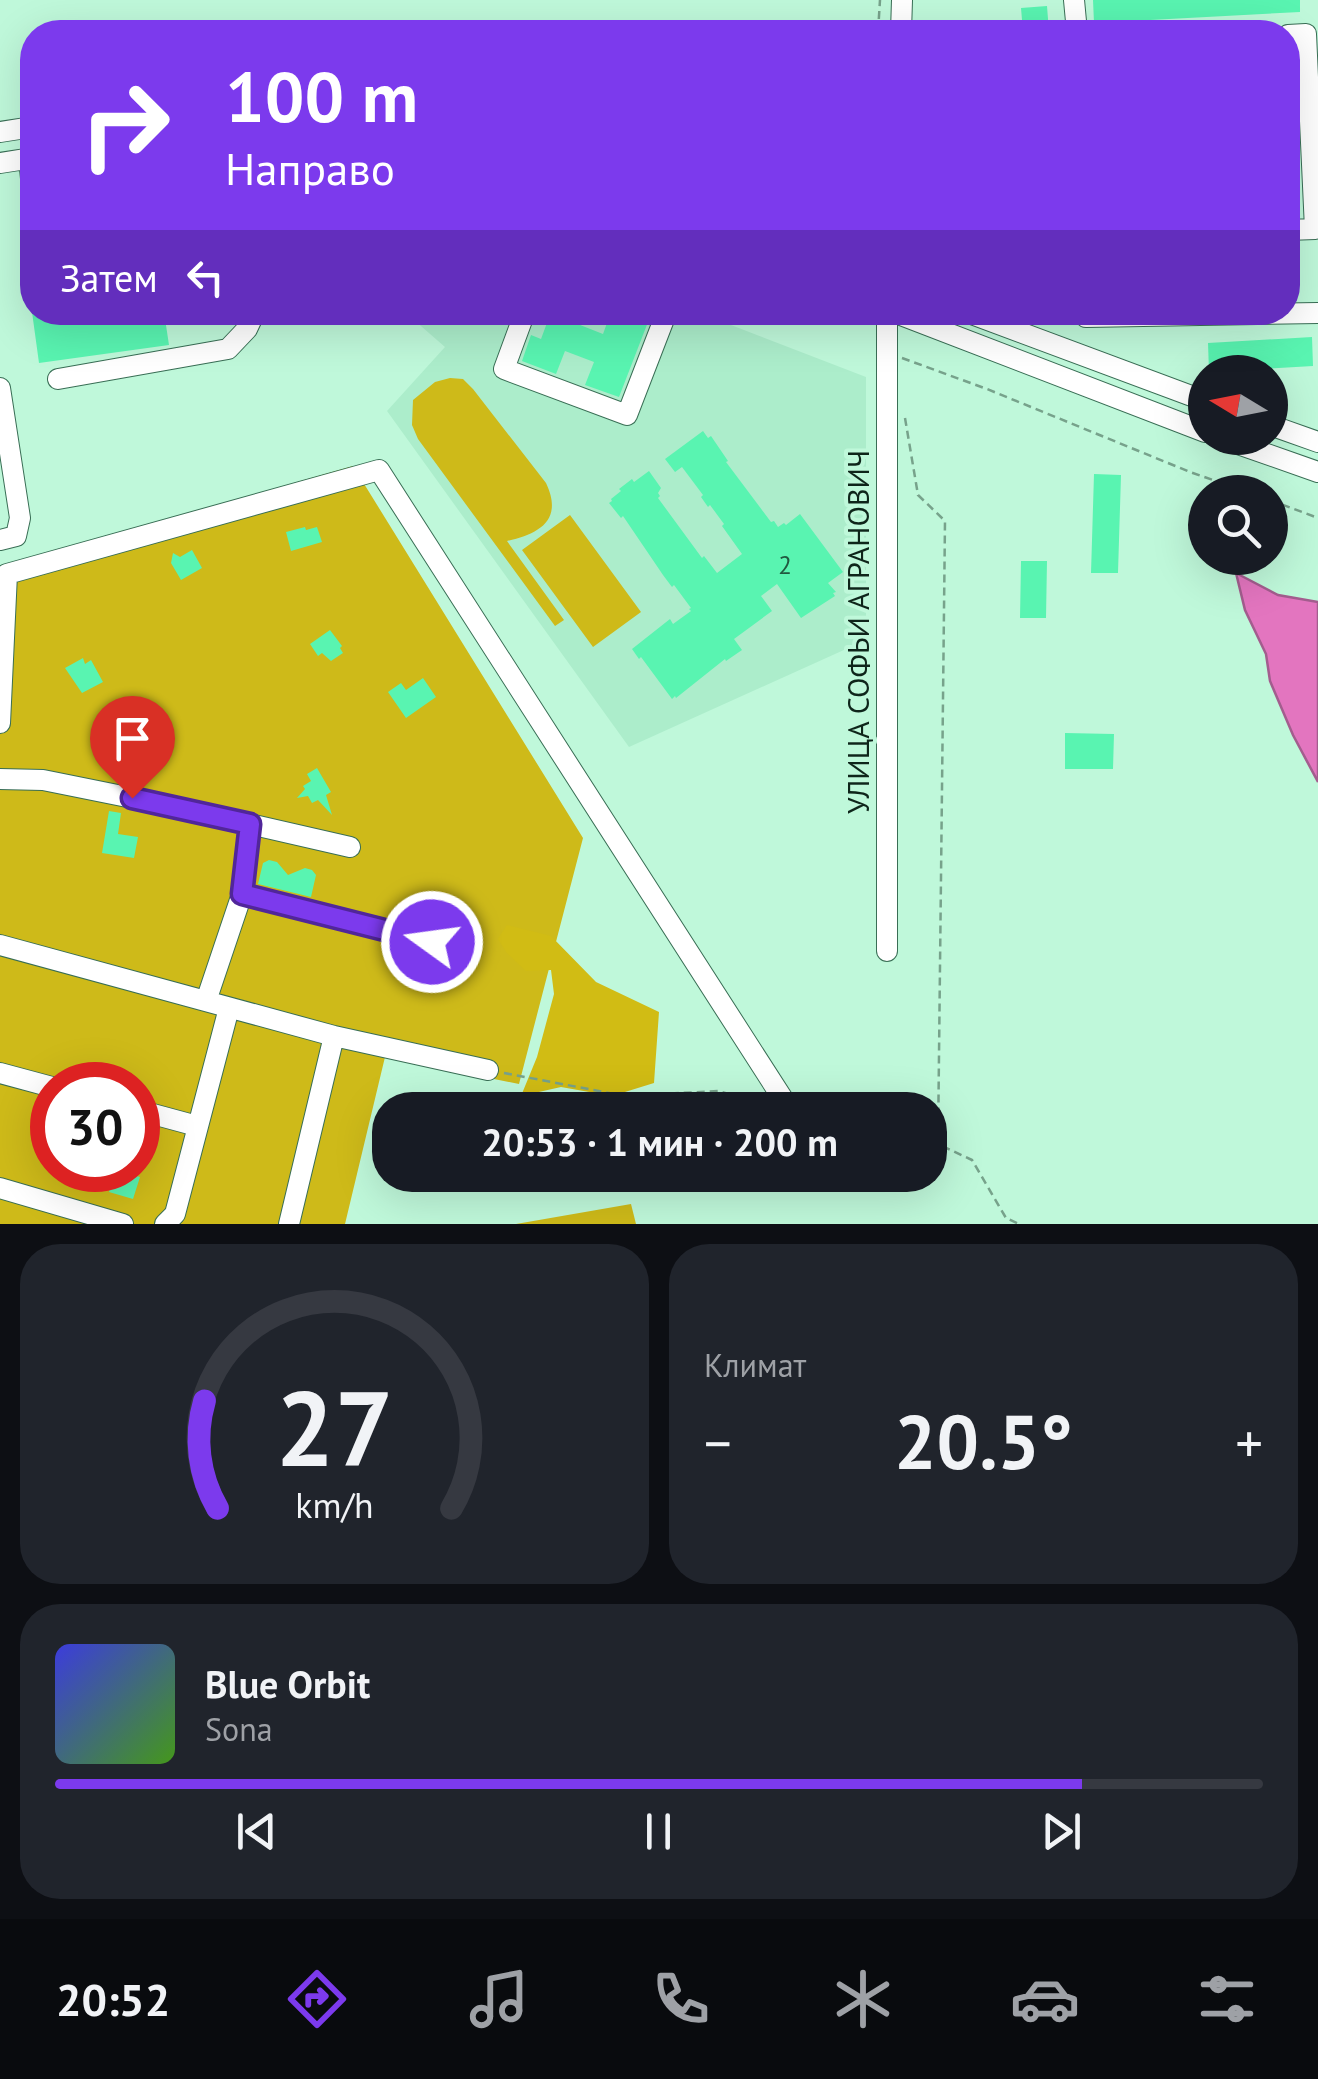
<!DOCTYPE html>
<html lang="ru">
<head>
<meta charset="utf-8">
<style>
  body { margin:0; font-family:"PT Sans",sans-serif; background:#20242c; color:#f1f3f6; height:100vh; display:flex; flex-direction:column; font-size:38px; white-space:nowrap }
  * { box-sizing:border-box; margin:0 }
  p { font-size:32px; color:#9ea1a6 }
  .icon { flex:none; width:55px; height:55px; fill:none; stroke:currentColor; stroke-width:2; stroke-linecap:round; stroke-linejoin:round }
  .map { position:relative; height:1224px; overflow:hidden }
  .side { display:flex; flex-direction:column; gap:20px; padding:20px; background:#0d0f14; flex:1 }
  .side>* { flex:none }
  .guide { position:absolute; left:20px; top:20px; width:1280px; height:305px; border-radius:40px; box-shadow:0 10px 40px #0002; background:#7c3aed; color:#fff; overflow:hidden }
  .needle { width:65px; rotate:280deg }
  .fabs { position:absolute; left:1188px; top:355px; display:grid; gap:20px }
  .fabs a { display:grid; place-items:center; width:100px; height:100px; border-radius:50%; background:#171b24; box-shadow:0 10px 40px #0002; font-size:50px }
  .speed { position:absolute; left:30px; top:1062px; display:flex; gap:20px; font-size:50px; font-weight:700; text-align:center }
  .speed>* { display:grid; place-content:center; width:130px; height:130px; border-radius:50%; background:#171b24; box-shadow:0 10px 40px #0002; line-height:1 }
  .speed .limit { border:15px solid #d22; background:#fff; color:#111 }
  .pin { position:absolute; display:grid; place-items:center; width:85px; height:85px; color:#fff; margin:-102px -42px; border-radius:50% 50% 50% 0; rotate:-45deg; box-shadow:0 0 10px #0007 }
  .pin .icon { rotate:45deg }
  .me { position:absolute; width:110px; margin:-55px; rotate:284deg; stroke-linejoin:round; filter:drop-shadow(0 0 8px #0008) }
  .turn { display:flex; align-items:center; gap:35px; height:210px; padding:0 40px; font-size:45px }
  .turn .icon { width:130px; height:130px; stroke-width:2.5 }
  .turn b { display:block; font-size:70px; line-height:85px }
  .then { display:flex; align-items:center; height:95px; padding:0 40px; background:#0003; gap:20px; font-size:38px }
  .big { font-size:75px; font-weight:800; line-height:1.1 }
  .side .tile { flex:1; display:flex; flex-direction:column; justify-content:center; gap:15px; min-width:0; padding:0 35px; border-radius:40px; background:#20242c }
  .side .dial { align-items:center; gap:0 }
  .dial svg { height:260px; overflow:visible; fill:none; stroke:#363941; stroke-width:7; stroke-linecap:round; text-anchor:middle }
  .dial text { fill:#f1f3f6; stroke:none }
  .song { display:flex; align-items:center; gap:30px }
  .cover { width:120px; height:120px; border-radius:15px; background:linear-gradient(135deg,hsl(240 70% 55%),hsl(100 70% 35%)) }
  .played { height:10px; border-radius:5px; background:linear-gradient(90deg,#7c3aed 85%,#363941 85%) }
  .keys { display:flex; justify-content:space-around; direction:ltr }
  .heat { display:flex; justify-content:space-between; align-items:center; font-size:55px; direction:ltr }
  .side .tiles { flex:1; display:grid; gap:20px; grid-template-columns:1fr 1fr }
  .tile:last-child { grid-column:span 2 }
  .trip { position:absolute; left:372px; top:1092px; width:575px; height:100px; border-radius:40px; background:#171b24; box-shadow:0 10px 40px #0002; font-weight:800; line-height:100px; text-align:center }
  .menu { display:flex; height:160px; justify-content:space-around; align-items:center; background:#090b0e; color:#9ea1a6 }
  .menu .icon { width:70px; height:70px }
  .menu .on { color:#7c3aed }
  .menu b { font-size:45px; color:#f1f3f6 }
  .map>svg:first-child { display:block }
  .built { fill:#acedcb }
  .green { fill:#ceba19; fill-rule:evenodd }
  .forest { fill:#d1bc14 }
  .water { fill:#e375bf; stroke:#a35d8e; stroke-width:2.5 }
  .building { fill:#59f4b1 }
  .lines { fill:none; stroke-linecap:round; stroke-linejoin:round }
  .minor-casing { stroke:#396e55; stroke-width:22 }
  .path { stroke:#77a28b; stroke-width:2.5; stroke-dasharray:8 5; stroke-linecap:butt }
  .minor { stroke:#fff; stroke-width:20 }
  .route-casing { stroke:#51269a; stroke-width:25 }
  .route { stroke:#7c3aed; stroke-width:18 }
  .labels { text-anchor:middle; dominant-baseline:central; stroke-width:8; stroke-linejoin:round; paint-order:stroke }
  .number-label { font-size:25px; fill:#215940 }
  .street-label { font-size:30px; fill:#0e251a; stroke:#bff8da }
</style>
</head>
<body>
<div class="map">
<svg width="1318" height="1224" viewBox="0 0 1318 1224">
  <rect width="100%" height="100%" fill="#bff8da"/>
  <!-- built -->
  <path class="built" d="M406 313H700L866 377V640L629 747 387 411 445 347Z"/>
  <!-- green -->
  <path class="green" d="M450 378 463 379 473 389 546 483C564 521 538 534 507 541L564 620 555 626 418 439 412 425 413 400 435 382Z
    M353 466 583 838 519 1084 385 1057 345 1224H0V568ZM52 1085H138V1170H52Z
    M570 515 641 612 593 647 522 550Z
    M631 1204 636 1224H516Z"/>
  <!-- forest -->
  <path class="forest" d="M507 925 551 936 596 982 659 1012 654 1083 612 1096 561 1087 521 1096 537 1057 554 994 551 970 526 971 507 953 498 939Z"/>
  <!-- water -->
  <path class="water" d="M1236 573 1278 595 1318 602V782L1293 735 1270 681 1266 654 1245 610Z"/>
  <!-- building -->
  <path class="building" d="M1093 0H1300V12L1094 23Z
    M1047 6 1049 32H1023L1021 8Z
    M32 312H164L169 345 39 363Z
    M551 312H579L575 323 603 334 611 312H623L648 322 619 397 585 385 594 362 565 351 556 374 522 361 531 335 541 339Z
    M1312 337 1313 366 1209 372 1208 343Z
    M703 431 708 438 711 436 728 461 726 462 771 522 774 521 778 527 784 523 786 525 800 514 843 572 828 583 836 592 833 593 835 596 801 618 777 584 761 596 772 611 734 639 742 650 726 661 725 659 676 698 675 696 672 699 641 657 639 659 632 649 670 619 673 624 691 611 689 609 691 608 674 585 672 587 663 575 623 516 621 518 609 503 612 501 611 499 621 491 619 489 632 479 634 482 649 471 661 488 658 493 660 496 658 498 702 558 704 556 717 573 742 554 722 526 724 524 710 505 708 507 701 497 703 495 682 467 675 472 665 459Z
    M1094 474 1121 475 1118 573H1091Z
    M305 527 306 530 317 527 322 542 291 551 286 532Z
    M192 550 202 568 181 580 171 563 173 553 180 557Z
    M1021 561H1047L1046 618H1020Z
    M330 630 342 646 340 648 343 653 331 661 322 653 318 656 310 644Z
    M83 658 85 664 91 660 103 682 82 693 65 668Z
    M423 678 436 697 406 718 388 692 401 683 406 690Z
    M1065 733 1114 734 1113 769H1065Z
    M317 768 331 792 326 795 332 815 318 800 312 803 308 796 297 798 305 789 303 786 311 781 307 774Z
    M109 811 121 813 118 834 138 837 134 858 102 853Z
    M269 860 277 862 288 875 305 868 312 870 316 875 311 897 258 884 263 863Z
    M116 1170 140 1177 133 1199 109 1192Z"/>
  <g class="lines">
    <!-- minor casing -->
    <g class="minor-casing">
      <path id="minor" d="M1074 0 1077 32
        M901 32 902 0
        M1288 35 1306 34 1315 229 1288 230
        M0 132 32 127
        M29 159 32 188
        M0 163 32 158
        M525 312 504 369 627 415 666 314 661 312
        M893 312 1205 432
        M966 312 1205 401
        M1083 312 1086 317 1318 313
        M58 379 228 349 247 329 255 312
        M0 388 20 518 16 536 0 540
        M1270 425 1318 442
        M1221 438 1318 472
        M0 723 7 574 379 470 790 1110
        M0 779 43 780 162 804 350 847
        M242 894 432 941
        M0 945 334 1036 488 1070
        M887 951V312
        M206 1001 242 894 250 824
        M0 1073 52 1087
        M138 1110 197 1126
        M0 1188 123 1224
        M165 1224 175 1214 229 1008
        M289 1224 334 1036"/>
    </g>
    <!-- path -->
    <path class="path" d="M878 32 880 0
      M902 358 987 389 1190 472 1248 492
      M1270 406 1283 410
      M905 418 918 495 945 521 938 1144
      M1270 500 1318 518
      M504 1073 625 1096 718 1091 767 1105
      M930 1143 938 1144 972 1160 1006 1218 1019 1224"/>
    <!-- minor -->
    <use href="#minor" class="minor"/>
  </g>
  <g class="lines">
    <!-- route casing -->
    <g class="route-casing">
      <path id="route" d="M132 798 250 824 242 894 432 942"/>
    </g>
    <!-- route -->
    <use href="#route" class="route"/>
  </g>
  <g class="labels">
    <!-- number labels -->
    <g class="number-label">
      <text x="785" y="565">2</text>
    </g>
    <!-- street labels -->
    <g class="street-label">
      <text transform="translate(857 632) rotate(-90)">УЛИЦА СОФЬИ АГРАНОВИЧ</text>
    </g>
  </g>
</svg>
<div class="fabs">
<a><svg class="needle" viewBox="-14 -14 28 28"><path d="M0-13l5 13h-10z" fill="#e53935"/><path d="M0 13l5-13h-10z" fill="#9ea1a6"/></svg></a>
<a><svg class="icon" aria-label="search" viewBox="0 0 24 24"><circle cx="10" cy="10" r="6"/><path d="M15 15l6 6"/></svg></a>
</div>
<div class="speed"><div class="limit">30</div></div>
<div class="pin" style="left:132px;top:798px;background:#d93025"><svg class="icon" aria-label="arrive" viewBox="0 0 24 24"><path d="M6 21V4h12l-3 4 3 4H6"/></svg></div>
<svg class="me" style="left:432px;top:942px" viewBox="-20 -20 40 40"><circle r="17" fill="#7c3aed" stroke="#fff" stroke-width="3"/><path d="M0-11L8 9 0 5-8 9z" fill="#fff"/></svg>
<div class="trip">20:53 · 1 мин · 200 m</div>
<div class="guide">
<div class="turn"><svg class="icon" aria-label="right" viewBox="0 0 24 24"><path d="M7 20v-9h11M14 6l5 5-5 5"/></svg><div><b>100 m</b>Направо</div></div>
<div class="then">Затем<svg class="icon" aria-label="left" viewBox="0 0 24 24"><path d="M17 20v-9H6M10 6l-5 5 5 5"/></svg></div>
</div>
</div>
<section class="side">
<div class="tiles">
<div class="tile dial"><svg viewBox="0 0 100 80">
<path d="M14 69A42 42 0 1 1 86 69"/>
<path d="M14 69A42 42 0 0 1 10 36" stroke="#7c3aed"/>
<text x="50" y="56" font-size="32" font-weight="700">27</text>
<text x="50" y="72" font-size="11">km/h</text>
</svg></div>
<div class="tile"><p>Климат</p>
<div class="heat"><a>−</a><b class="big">20.5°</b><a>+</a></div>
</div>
<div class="tile">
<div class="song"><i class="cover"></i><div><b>Blue Orbit</b><p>Sona</p></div></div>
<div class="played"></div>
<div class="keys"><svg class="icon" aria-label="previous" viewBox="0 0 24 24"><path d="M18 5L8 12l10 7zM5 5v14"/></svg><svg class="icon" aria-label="pause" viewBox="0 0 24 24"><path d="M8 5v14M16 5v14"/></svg><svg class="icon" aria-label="next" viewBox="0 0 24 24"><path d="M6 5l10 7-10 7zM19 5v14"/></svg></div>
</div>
</div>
</section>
<nav class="menu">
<b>20:52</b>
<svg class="icon on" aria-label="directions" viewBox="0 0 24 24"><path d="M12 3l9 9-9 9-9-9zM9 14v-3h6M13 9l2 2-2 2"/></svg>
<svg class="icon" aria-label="music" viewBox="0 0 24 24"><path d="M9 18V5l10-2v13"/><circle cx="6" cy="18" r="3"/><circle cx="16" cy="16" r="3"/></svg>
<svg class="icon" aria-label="phone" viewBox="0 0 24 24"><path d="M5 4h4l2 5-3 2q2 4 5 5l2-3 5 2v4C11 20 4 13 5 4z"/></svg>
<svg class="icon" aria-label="climate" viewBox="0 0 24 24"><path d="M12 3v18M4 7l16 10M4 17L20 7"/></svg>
<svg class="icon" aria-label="car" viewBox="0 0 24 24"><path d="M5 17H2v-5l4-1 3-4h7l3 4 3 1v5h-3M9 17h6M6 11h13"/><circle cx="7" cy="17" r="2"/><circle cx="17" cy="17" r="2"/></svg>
<svg class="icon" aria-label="filters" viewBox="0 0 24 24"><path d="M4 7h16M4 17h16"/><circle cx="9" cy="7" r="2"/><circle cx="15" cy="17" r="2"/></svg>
</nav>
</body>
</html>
